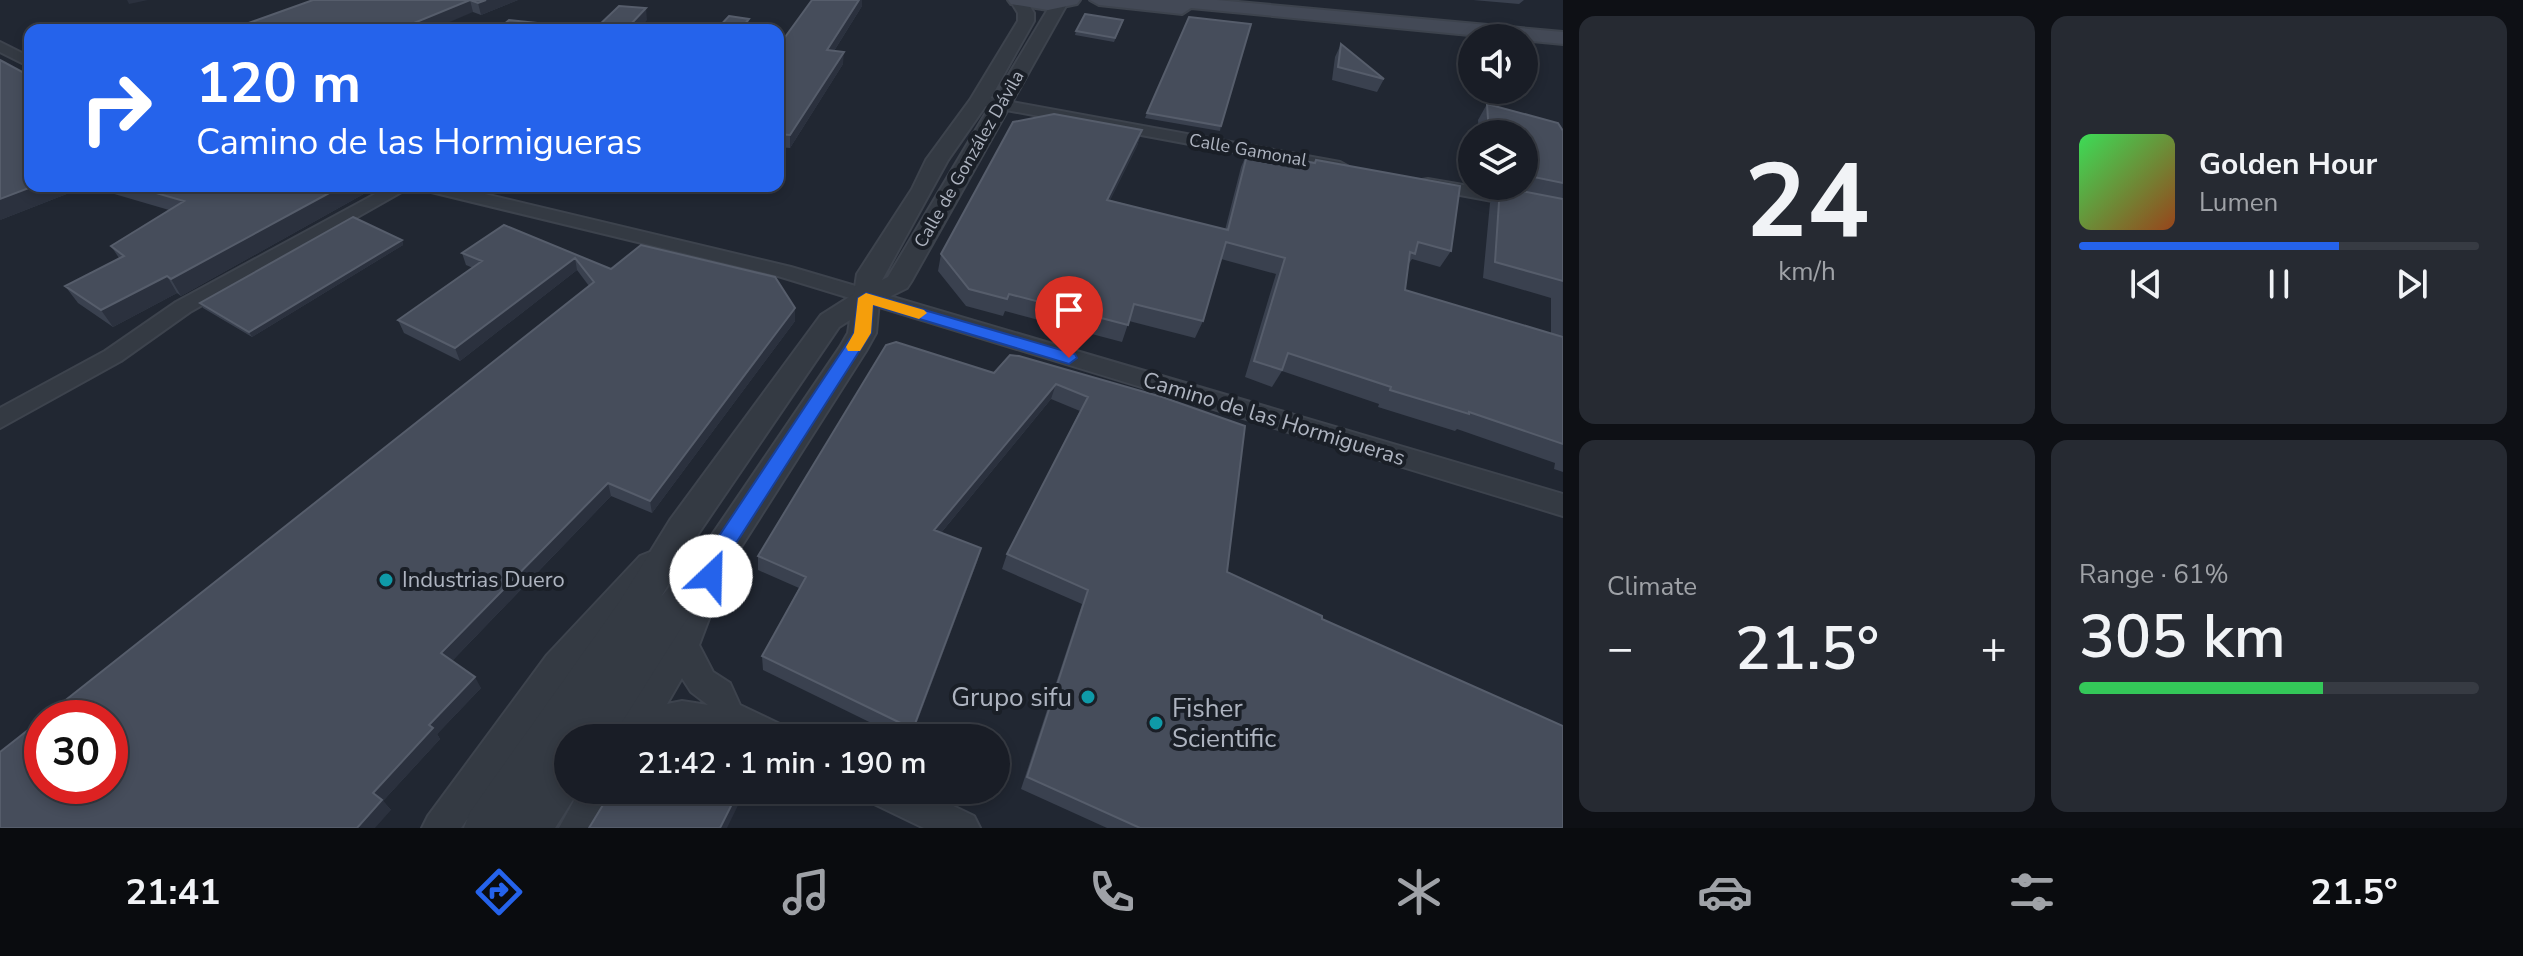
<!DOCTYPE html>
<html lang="en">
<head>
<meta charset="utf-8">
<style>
  body { margin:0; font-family:"Nunito Sans",sans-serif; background:#262a32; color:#f1f3f6; height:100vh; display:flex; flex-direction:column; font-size:30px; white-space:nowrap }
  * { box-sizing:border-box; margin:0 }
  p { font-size:26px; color:#9fa2a7 }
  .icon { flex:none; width:44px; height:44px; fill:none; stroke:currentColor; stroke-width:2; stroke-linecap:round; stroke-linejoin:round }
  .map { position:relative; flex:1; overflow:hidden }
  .side { display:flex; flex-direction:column; gap:16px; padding:16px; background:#0e1015; width:960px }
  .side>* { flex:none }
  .banner { position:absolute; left:24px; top:24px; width:760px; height:168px; border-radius:16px; box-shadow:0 4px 12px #0003,0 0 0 2px #373b43; background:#2563eb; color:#fff; overflow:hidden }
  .buttons { position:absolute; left:1458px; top:24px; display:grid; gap:16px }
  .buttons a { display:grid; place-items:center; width:80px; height:80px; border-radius:50%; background:#191d26; box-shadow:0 4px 12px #0003,0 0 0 2px #373b43; font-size:40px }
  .speed { position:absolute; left:24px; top:700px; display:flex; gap:16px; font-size:40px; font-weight:700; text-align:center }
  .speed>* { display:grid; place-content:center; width:104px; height:104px; border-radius:50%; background:#191d26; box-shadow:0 4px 12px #0003,0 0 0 2px #373b43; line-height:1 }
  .speed .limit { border:12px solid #d22; background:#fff; color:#111 }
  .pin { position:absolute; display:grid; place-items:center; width:68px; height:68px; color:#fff; margin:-82px -34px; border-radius:50% 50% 50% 0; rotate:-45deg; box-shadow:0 0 8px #0007 }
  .pin .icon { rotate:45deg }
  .me { position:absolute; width:88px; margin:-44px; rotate:24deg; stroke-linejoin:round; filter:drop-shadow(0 0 6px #0008) }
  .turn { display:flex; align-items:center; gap:28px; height:168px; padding:0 40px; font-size:36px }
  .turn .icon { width:104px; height:104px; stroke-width:2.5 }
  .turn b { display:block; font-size:56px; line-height:68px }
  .big { font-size:60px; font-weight:600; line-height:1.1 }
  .side .card { flex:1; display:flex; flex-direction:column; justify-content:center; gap:12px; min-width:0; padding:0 28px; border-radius:16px; background:#262a32 }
  .side .dial { align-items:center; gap:0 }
  .dial b { font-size:104px; line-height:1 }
  .song { display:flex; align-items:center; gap:24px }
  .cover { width:96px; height:96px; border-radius:12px; background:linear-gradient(135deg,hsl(130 70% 55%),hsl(20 70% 35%)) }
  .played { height:8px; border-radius:4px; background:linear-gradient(90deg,#2563eb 65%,#373b43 65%) }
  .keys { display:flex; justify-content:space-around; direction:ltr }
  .heat { display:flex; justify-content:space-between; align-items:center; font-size:44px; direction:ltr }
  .charge { height:12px; border-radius:6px; background:linear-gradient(90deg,#34c759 61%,#373b43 0) }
  .side .tiles { flex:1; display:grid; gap:16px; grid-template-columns:repeat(2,1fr) }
  .trip { position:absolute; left:554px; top:724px; width:456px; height:80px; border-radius:40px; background:#191d26; box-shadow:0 4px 12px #0003,0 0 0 2px #373b43; font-weight:600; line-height:80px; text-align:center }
  .menu { display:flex; height:128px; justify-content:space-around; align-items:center; background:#0a0c0f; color:#9fa2a7 }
  .menu .icon { width:56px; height:56px }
  .menu .current { color:#2563eb }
  .menu b { font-size:36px; color:#f1f3f6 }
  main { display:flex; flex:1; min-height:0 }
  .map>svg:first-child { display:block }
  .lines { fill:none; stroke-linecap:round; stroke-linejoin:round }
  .minor-casing { stroke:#3d434d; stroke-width:4 }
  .tertiary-casing { stroke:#3d434d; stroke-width:4 }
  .secondary-casing { stroke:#3d434d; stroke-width:4 }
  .minor { fill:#343a43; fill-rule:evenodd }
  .tertiary { fill:#343a43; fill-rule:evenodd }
  .secondary { fill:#434956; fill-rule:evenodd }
  .wall { fill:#3a414f }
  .shaded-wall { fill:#2b313e }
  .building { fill:#464d5b; stroke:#565d6b; stroke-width:2 }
  .route { fill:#2563eb; stroke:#184099; stroke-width:2 }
  .slow { fill:#f59e0b }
  .culture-dot { fill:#0f9aa8; stroke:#1a1f27; stroke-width:3 }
  .labels { text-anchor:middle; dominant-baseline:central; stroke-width:8; stroke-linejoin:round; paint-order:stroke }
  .far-street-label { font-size:18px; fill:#aeb4c0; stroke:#1a1f27 }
  .street-label { font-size:22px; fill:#aeb4c0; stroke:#1a1f27 }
  .poi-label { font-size:22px; fill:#aeb4c0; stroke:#1a1f27; text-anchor:start }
  .near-poi-label { font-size:26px; fill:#aeb4c0; stroke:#1a1f27; text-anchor:end }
</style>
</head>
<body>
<main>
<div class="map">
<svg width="1563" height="828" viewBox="0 0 1563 828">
  <rect width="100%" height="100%" fill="#212732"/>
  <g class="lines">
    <!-- minor casing -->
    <g class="minor-casing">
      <path id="minor" d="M0 42 30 57V67L0 52Z
        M979 96 1340 162 1349 167 1340 172 974 104 971 101Z
        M1428 179 1563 202V214L1422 188 1419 184 1422 180Z
        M390 186H412L190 312 121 361 0 428V408L105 351 176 302Z
        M420 186H451L791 267 1563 494V516L778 276 423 190Z
        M650 552 660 556 664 564 660 572 569 675 461 828H422L428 816 547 655 640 556Z
        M714 556 724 560 728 568 699 645 713 672 730 683 740 705 786 727 790 738H740L727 732 701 738 682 733 657 738H615L619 725 672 638 704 560ZM682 678 691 692 708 705 682 701 667 704Z
        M580 790H616L596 828H559Z
        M865 790H920L974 816 980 828H924L870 802Z"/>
    </g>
    <!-- tertiary casing -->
    <g class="tertiary-casing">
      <path id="tertiary" d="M1010 0H1026L1034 13V21L989 101 948 160 882 280 888 277 1051 4 1056 0 1065 1 1067 4 911 282 907 288 879 302 876 333 866 351 734 558 685 622 612 738H568L563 750 568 748V790H579L555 828H464L470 812 620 601 670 520 821 315 854 294 857 274 912 189 926 160 970 100 1018 21V13ZM850 320 848 333 840 347 710 538 661 597 694 540 839 327Z"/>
    </g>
    <!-- secondary casing -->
    <g class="secondary-casing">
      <path id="secondary" d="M1008 0H1080L1077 4 1048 10 1011 4Z
        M1090 0H1217L1563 32V44L1191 8 1182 14 1099 5Z"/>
    </g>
    <!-- minor -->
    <use href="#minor" class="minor"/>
    <!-- tertiary -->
    <use href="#tertiary" class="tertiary"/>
    <!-- secondary -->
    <use href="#secondary" class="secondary"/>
  </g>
  <!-- wall -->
  <path class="wall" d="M311 0H518L481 15 473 12Z
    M812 0H862V6L834 51 843 64 790 148 778 147V43L780 44Z
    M1473 0H1524L1519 4Z
    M1122 24 1114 42 1075 35 1076 31Z
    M1341 44 1384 79 1377 92 1332 80 1335 57Z
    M1487 104 1563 131V472L1554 469 1555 463 1457 429 1455 431 1378 407 1379 404 1282 371 1272 387 1245 377 1276 274 1221 259 1203 321 1195 338 1129 321 1122 342 1005 311 1003 316 966 306 938 271 941 254 1142 130 1137 146 1110 200 1225 230 1241 167 1248 151 1314 163 1316 160 1451 251 1440 267 1412 259 1408 265 1405 290 1551 334V298L1483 278 1490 203 1500 188 1492 186H1524V134H1479L1478 120Z
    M1147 113 1221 126 1220 131 1145 118Z
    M30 186H367L369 191 181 296 177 293 113 327 78 303 65 286 119 258 111 246 169 210 87 186 0 220Z
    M504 225 611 269 795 308V321L652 513 611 496 452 661 481 688 437 734 440 739 383 801 391 810 0 828 589 286 577 270 460 361 404 333 398 320 473 268 466 265 462 253Z
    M402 240 403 245 252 337 203 308 200 303Z
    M994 373 1162 397 1227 572 1322 619 1563 828H1107L1021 789 1082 604 1002 569 1007 554 1080 411 1051 399 941 533 981 548 977 562 911 738H902L763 670 762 656 799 588 758 570V556Z"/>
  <!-- shaded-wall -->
  <path class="shaded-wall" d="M127 0H148L129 4Z
    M470 0 473 12 431 30H397Z
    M486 0H518L481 15 478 3Z
    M859 0H862V6L827 62V50Z
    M646 8 647 20 642 26V30H632L631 24Z
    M749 19V30H740Z
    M844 52 843 64 790 148V135Z
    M1142 130 1137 146 1102 216 1107 200Z
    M34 186H87L0 220V199Z
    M342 186H367L369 191 181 296 171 279Z
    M402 240 403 245 252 337 249 332Z
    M575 258 577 270 460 361 455 348Z
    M167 276 177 293 113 327 101 310Z
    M795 308V321L652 513 650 501Z
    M1056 384 1051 399 931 545 934 530Z
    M608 483 611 496 448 665 441 653Z
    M981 548 977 562 911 738 913 729Z
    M475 677 481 688 437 734 440 739 383 801 391 810 375 828H357L373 793 429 725Z
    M739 790H745V791L727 828H720Z"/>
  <!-- building -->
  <path class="building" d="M313 0H486L478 3 470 0 397 30H229Z
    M812 0H859L827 50 844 52 790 135 778 134V43L780 44Z
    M619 6 646 8 631 24 642 25 637 30H497L509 20 595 29Z
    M1085 14 1123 20 1115 38 1076 31Z
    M729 16 749 19 740 30H716Z
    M1189 17 1251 24 1221 126 1147 113Z
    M1341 44 1384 79 1338 67Z
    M0 60 30 76V186H34L0 199Z
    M1487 104 1558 123 1563 131V183L1524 175V134H1489Z
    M1054 114 1142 130 1107 200 1228 230 1248 151 1315 163 1316 160 1460 186 1451 251 1418 242 1415 254 1410 252 1405 290 1563 337V444L1469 412V414L1390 390 1391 387 1288 353 1282 370 1254 361 1285 258 1226 242 1203 321 1134 304 1128 325 1009 294 1007 299 969 289 941 254 1013 122Z
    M132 186H342L171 279 167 276 101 310 65 286 124 256 111 246 184 201Z
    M1500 187 1563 199V281L1495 262Z
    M353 217 402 240 249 332 200 303Z
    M504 225 611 269 641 245 775 277 795 308 650 501 608 483 441 653 475 677 429 725 433 728 373 793 382 800 357 828H0V752L42 719V786H110V718H43L594 282 575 258 455 348 398 320 482 261 462 253Z
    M896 342 994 373 1010 355 1019 356 1162 397 1245 426 1227 572 1322 616V619L1563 726V828H1140L1027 777 1088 590 1007 554 1088 397 1056 384 934 530 981 548 913 729 762 656 806 577 758 556 886 345Z
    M612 790H739L720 828H589Z"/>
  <!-- route -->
  <path class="route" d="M866 293 1075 354 1077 358 1069 364 873 305 871 333 731 551 719 583 711 585 704 583 700 576 715 542 854 333 858 298Z"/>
  <!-- slow -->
  <path class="slow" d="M866 293 924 310 927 313 919 319 873 305 871 333 860 351H848L846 347 854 333 858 298Z"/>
  <!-- markers -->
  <g class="culture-dot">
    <circle cx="386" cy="580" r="8"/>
    <circle cx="1088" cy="697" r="8"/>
    <circle cx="1156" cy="723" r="8"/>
  </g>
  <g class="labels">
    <!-- far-street labels -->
    <g class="far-street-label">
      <text transform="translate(1248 150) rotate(10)">Calle Gamonal</text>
      <text transform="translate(969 159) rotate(-60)">Calle de González Dávila</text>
    </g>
    <!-- street labels -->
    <g class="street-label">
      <text transform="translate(1274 419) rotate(17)">Camino de las Hormigueras</text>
    </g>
    <!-- poi labels -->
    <g class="poi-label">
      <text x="402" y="580">Industrias Duero</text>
    </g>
    <!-- near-poi labels -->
    <g class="near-poi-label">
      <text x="1072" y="697">Grupo sifu</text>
      <text x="1172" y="708" text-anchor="start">Fisher<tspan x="1172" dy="30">Scientific</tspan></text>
    </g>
  </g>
</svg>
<div class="buttons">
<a><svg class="icon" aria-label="sound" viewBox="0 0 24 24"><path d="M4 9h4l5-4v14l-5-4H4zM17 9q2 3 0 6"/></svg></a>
<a><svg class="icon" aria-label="layers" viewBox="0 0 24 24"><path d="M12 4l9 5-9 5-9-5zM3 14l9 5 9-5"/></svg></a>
</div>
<div class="speed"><div class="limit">30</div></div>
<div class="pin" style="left:1069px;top:358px;background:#d93025"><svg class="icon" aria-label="arrive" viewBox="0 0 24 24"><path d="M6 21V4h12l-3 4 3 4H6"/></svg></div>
<svg class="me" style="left:711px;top:576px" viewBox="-20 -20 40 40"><circle r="19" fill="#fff"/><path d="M0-13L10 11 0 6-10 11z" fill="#2563eb"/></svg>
<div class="trip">21:42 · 1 min · 190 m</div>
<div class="banner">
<div class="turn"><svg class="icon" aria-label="right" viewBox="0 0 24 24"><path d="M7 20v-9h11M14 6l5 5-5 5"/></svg><div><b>120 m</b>Camino de las Hormigueras</div></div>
</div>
</div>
<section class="side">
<div class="tiles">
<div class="card dial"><b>24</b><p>km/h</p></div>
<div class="card">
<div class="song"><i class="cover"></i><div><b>Golden Hour</b><p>Lumen</p></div></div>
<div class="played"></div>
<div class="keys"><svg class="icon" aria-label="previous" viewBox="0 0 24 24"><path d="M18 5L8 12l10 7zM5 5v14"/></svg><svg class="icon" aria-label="pause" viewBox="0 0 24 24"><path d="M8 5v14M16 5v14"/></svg><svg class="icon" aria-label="next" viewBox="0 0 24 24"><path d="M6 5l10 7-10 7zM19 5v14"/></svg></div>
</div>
<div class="card"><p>Climate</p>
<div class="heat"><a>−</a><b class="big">21.5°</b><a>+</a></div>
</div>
<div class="card"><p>Range · 61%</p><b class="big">305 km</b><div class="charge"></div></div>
</div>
</section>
</main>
<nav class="menu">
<b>21:41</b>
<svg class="icon current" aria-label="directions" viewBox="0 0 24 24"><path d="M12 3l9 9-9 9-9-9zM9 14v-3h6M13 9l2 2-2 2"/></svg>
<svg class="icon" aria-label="music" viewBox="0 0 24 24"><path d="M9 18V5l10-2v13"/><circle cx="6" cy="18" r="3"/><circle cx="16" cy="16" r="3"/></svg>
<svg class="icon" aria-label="phone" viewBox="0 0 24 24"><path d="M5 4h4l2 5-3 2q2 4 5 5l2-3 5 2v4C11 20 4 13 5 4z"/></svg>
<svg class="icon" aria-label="climate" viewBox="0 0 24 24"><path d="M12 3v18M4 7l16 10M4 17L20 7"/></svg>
<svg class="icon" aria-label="car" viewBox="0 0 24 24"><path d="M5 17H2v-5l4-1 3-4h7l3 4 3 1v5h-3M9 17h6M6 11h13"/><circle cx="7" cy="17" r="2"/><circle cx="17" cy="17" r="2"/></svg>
<svg class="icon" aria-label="filters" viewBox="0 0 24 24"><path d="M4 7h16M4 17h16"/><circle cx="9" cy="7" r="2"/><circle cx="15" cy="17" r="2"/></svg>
<b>21.5°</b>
</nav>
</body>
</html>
